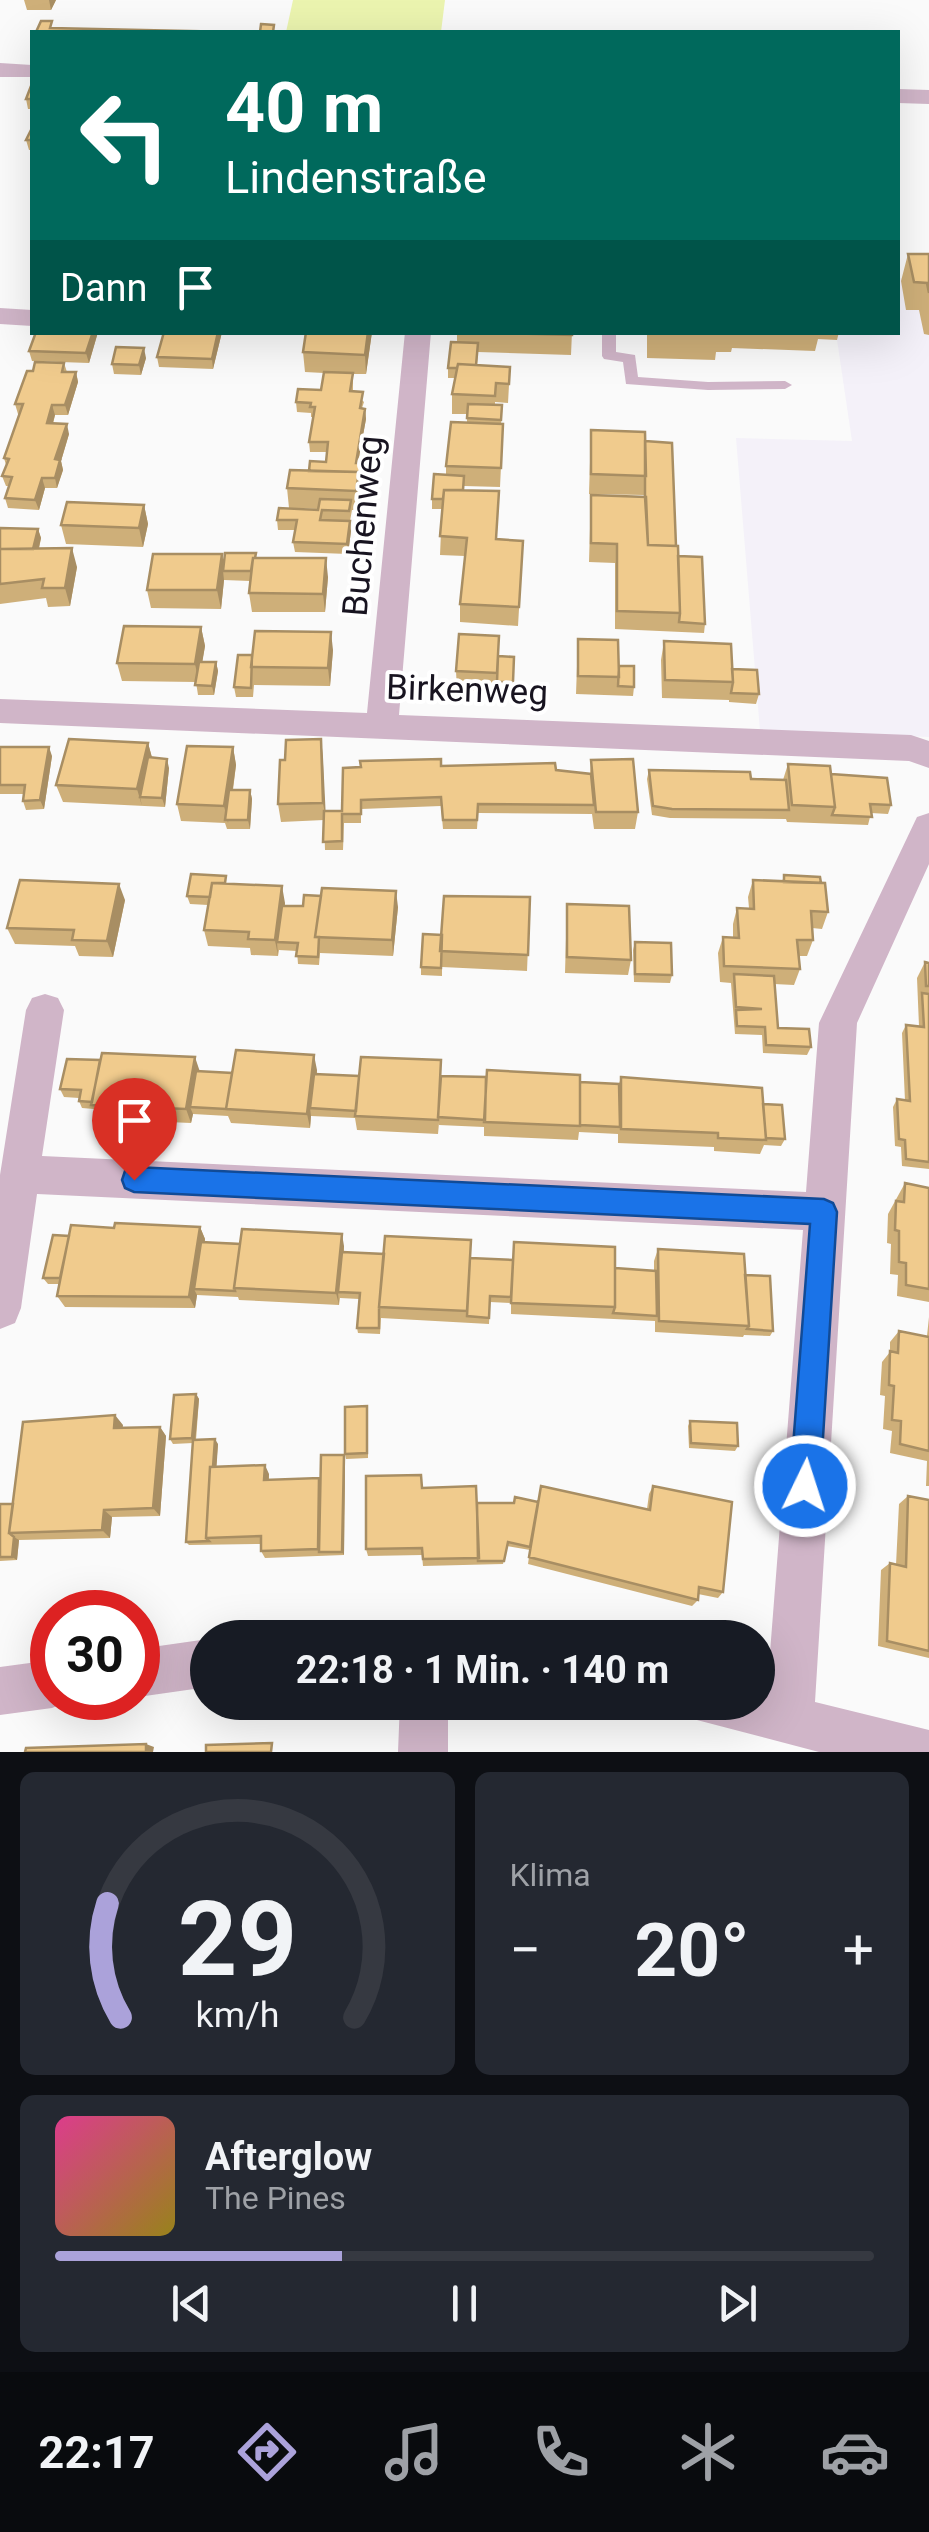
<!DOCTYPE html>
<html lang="de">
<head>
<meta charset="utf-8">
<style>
  body { margin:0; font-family:Roboto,sans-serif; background:#242831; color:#f1f3f6; height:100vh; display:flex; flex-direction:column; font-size:38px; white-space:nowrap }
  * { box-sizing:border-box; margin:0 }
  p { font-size:32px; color:#9ea1a6 }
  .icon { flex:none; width:55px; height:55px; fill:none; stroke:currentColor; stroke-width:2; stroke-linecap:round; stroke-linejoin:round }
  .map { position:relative; height:1752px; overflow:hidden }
  .panel { display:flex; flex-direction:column; gap:20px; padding:20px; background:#0d0f14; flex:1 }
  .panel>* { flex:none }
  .banner { position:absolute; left:30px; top:30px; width:870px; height:305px; border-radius:0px; box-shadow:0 10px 40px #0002; background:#00695c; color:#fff; overflow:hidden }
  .speed { position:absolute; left:30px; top:1590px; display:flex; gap:20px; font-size:50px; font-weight:700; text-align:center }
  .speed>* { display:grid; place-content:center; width:130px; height:130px; border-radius:50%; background:#171b24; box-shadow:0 10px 40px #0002; line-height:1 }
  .speed .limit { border:15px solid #d22; background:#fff; color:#111 }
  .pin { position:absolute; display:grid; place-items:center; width:85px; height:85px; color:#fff; margin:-102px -42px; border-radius:50% 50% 50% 0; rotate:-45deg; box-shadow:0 0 10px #0007 }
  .pin .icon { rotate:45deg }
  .me { position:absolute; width:110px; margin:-55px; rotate:4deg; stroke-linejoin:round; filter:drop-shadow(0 0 8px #0008) }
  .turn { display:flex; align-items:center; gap:35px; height:210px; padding:0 30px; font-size:45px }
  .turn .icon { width:130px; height:130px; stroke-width:2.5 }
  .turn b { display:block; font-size:70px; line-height:85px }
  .then { display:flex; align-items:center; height:95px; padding:0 30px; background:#0003; gap:20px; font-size:38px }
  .big { font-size:75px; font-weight:700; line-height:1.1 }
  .panel .card { flex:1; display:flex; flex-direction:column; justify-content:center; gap:15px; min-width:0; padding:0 35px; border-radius:15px; background:#242831 }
  .panel .dial { align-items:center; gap:0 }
  .dial svg { height:260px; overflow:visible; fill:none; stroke:#363941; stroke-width:7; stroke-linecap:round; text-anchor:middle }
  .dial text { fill:#f1f3f6; stroke:none }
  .song { display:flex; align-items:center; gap:30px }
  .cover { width:120px; height:120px; border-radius:15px; background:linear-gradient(135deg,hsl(330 70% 55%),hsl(50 70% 35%)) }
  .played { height:10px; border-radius:5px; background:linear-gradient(90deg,#aba2da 35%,#363941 35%) }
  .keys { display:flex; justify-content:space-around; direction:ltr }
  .heat { display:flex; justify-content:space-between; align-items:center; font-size:55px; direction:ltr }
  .panel .tiles { flex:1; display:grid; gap:20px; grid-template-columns:1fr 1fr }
  .card:last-child { grid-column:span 2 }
  .trip { position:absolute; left:190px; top:1620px; width:585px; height:100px; border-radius:50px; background:#171b24; box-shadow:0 10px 40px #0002; font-weight:700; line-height:100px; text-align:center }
  .menu { display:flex; height:160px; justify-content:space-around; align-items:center; background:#090b0e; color:#9ea1a6 }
  .menu .icon { width:70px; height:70px }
  .menu .active { color:#aba2da }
  .menu b { font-size:45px; color:#f1f3f6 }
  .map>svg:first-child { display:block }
  .built { fill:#f4f1f9 }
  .green { fill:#ebf4af }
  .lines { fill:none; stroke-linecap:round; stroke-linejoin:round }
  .lane { fill:#d0b5c8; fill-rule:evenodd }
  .street { fill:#d0b5c8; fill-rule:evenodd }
  .wall { fill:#ceaf79 }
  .shaded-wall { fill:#a88e63 }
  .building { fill:#f0cb8d; stroke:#a88e63; stroke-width:2.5 }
  .route { fill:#1a73e8; stroke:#114b97; stroke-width:2.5 }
  .labels { text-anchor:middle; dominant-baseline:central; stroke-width:8; stroke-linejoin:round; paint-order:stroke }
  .street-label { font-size:35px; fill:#181420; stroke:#fff }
</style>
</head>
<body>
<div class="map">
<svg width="929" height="1752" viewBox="0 0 929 1752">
  <rect width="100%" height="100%" fill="#fafafa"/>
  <!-- built -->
  <path class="built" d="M898 278 929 279V737L760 731 736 438 852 441 836 333 898 332Z"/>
  <!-- green -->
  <path class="green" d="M293 0H445L441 32H286Z"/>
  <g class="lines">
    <!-- lane -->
    <path class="lane" d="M602 332H616V352L635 355 638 377 708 382 785 381 792 385 785 389 708 390 626 384 623 362 604 359 602 356Z"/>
    <!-- street -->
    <path class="street" d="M0 63 32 65V77H0Z
      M898 89 929 90V104L898 103Z
      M0 308 32 310V326L0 324Z
      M405 332H431L399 715 911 735 929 741V768L909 761 0 723V699L367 713Z
      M929 813V864L857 1023 815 1702 929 1730V1752H819L693 1719 686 1702H758V1689L767 1691 803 1230 37 1194 21 1308 15 1323 0 1329V1175L26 1010 32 998 45 994 58 998 64 1010 42 1156 806 1192 819 1023 917 817Z
      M208 1639V1687L138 1697V1649Z
      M52 1660V1698H70L69 1701 52 1708 0 1715V1667Z
      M400 1702H448V1752H398Z"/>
  </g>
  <!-- wall -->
  <path class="wall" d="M24 0H56L51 10H27Z
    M32 86V109H28L26 99Z
    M32 128V150H29L26 140Z
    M908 254H929V335L924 334 919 310H906L901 281Z
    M36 332H98L89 363 32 361 29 351Z
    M164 332H222L213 369 159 367 157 357Z
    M372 332 366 374H353V391L364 402 362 408 365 409 366 419 358 463H362L363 473 358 510H352L350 521H323L351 531 348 554 295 552 293 542 295 530H278L277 520 318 509 289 508 287 488 309 471 326 462 327 452H310L309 442 313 417H311V413L297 412 296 402 321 390 324 373 305 372 303 352Z
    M457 332H572L571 355 478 352 477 365 510 367 508 403 495 402V405H502L501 424H503L500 487 464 486V490L497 539 523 541 518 626 460 622V604L465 556 440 555 442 509H432V499L446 475V466L467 422V414H452V394L455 378H448V368L457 342Z
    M647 332H839L837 340 818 339 815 351 732 348 731 352H716L715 360 647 358Z
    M146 358 141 375 114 374 112 364Z
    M64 363 67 372H76L78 382 68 415H55L53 424 69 434 61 461 63 470 57 488H45L39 510 8 508 5 498 9 486H6L2 476 6 465 4 458 20 414H18L15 404Z
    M591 430 645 441 678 555 705 624 704 633 615 629V563L589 562 591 495 644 497V495L589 494Z
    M144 505 148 524 143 547 66 544 61 525Z
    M0 528 38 529 41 538 39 549 77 567 70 606 48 607 46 598 0 604Z
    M222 555 224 564 257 558 328 577 325 612H252L249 593 250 581 224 580 221 609 151 608 147 590Z
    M201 627 205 646 202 662H216L218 671 214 695H198L196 682 122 681 117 663Z
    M578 639 619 666 634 687 633 696 576 694Z
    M664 641 732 669 759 694 756 704 729 702V700L662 698 661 660Z
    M333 650 330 686 254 685 253 697H236L234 687 252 655Z
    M498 656 514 657 513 692 457 690 456 671Z
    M321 739 325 811H342L343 768 441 766 556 770 590 774 591 760 638 812 635 829H594L592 814 478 813 477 829H443L441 806 361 809V823H344L343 850H325L324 820 281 822 278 804Z
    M148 743 152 758 169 768 165 807 63 802 56 785Z
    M0 747 52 756 44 809 26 810 23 801 24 794H0Z
    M233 747 236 765 233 790H250L252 799 250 829H227L225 823 181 821 177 804Z
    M788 764 831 774 891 805 888 814 871 813 868 825 787 822 786 819 670 818 652 815 647 779 649 770 783 780Z
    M784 875 828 912 822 929 812 928 813 940 807 956H798L800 969 794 985 774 984 778 1028 811 1047 807 1055 763 1053 762 1035 735 1034 731 983 720 982 718 953 723 937H733V924L737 908H749L748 897 753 880 782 882Z
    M228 883 285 903V906L398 907 393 956 320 953 319 965 298 964 297 951 279 950 278 956 251 955 250 948 208 946 204 930 208 905 190 904 187 896Z
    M530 897 527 971 442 967V976L421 975V967L442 935Z
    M125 900 113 957 79 956 75 946 15 944 7 928Z
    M567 904 631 960 628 975 565 973Z
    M635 942 672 975 670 983 634 982 633 950Z
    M925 962 929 963V1169L902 1166 901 1147 895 1146 893 1107 897 1099 905 1101 902 1033 906 1025 919 1026 917 978Z
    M317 1070V1074L359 1076H441L619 1084 621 1077 763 1104 785 1139 781 1146 764 1145 760 1154 714 1151V1147L618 1143V1134L579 1132 578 1140 484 1136V1127L439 1125V1123L438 1134 357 1130 355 1118 311 1116 310 1128 231 1123 228 1116 193 1114 191 1123 98 1119 94 1109 82 1108 79 1101V1098L64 1097 60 1089 199 1071 232 1073Z
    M905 1183 929 1188V1302L897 1296 898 1275 890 1274 891 1244 887 1243 888 1214Z
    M200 1227 205 1239V1242L344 1246V1252L654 1271V1261L658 1249 745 1275 773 1331 770 1336 744 1335 743 1337 655 1332V1321L511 1314V1303L490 1302 489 1324 381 1318 380 1334 358 1333 357 1328 359 1299 340 1298 339 1305 239 1300 238 1297 197 1295 195 1308 65 1307 57 1296 59 1284H48L43 1278 69 1236 114 1228Z
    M929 1317V1486H926L927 1461 890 1453 892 1431 883 1429 885 1396 880 1395 882 1362 890 1352V1342L899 1331 927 1336Z
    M196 1394 199 1399 196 1440 218 1444 216 1467 269 1474V1480L319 1478 321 1482 345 1460 344 1555 265 1558 261 1551V1544L189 1545 186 1542 193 1443 173 1444 170 1439Z
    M368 1411V1458L346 1459 345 1454Z
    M690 1421 738 1446 735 1451 689 1448 688 1426Z
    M123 1425 122 1428 160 1427 166 1436 160 1516 112 1517 110 1538 19 1540 17 1560 0 1561V1504H13Z
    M653 1486 723 1592 718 1598 698 1594V1600L692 1606 528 1564 530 1550 507 1546 503 1564 423 1566 422 1555 368 1556 366 1549 422 1488 477 1503 538 1502 647 1509 649 1494Z
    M908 1496 929 1500V1658L878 1646 881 1570 890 1563 896 1565 899 1504Z"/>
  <!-- shaded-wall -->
  <path class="shaded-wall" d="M49 0H56L51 10Z
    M93 332H98L89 363 86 353Z
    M218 332H222L213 369 212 359Z
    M368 332H372L366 374 365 355Z
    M144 348 146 358 141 375 139 365Z
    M76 372 78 382 68 415 65 405Z
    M52 405 55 415 50 433 47 423Z
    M365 409 366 419 356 473V463Z
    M67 424 69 434 61 461 63 470 57 488 55 478V459Z
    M359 472 360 492 358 510 356 491Z
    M42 478 45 488 39 510 35 500Z
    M144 505 148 524 143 547 139 528Z
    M350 521 351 531 348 554 347 544Z
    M38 529 41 538 34 568 31 558Z
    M72 548 77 567 70 606 65 588Z
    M222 554 225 571H223L224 580 221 609 217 590Z
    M326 558 328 577 325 612 323 594Z
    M201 627 205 646 199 682 195 664Z
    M331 632 333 650 330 686 328 668Z
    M216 662 218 671 214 695 212 686Z
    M321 739 323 757 326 820 323 803Z
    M148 743 153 761 140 797 142 806 137 789Z
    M49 747 52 756 44 809 40 800Z
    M233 747 236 765 228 823 224 806Z
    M167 759 169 768 165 807 162 798Z
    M250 790 252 799 250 829 248 820Z
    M119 884 125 900 113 957 107 941Z
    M282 886 285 903 280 942H277L278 956 275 940Z
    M396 891 398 907 393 956 392 940Z
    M314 1055 317 1070 312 1109 310 1108 311 1116 310 1128 307 1114Z
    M195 1057 200 1072 190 1107 193 1114 191 1123 186 1109Z
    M200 1227 205 1239 198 1289H194L197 1295 195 1308 189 1297Z
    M342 1234 344 1246 340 1292H338L339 1305 336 1293Z
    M196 1394 199 1399 195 1443 192 1438Z
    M115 1415 123 1425 121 1437 114 1428Z
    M160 1427 166 1436 160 1516 153 1508Z
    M215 1439 218 1444 212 1538H209Z
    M344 1455 345 1460 344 1555 342 1552Z
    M265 1465 269 1474 268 1488 264 1480Z
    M104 1510 112 1517 110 1538 102 1530Z
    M14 1537 19 1540 17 1560 12 1557Z
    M146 1744 154 1747 153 1752H146Z"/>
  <!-- building -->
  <path class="building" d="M41 21H52L50 28 236 32H36Z
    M261 24 274 25 273 32H260Z
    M31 86H32V99H26Z
    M32 128V140H26Z
    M908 254H929V293L927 283 914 282Z
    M36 332H93L86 353 29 351Z
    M164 332H218L212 359 157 357Z
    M306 332H368L365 355 303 352Z
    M465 332H572V335Z
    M451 342 478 343 476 365 458 364 457 368H448Z
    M116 347 144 348 139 365 112 364Z
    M35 362 64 363 62 372H76L65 405H52L47 423 67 424 55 459 60 460 55 478H42L35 500 5 498 12 477 2 476 9 459 4 458 23 404H15L27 371H33Z
    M458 364 510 367 509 384 496 383 495 396 452 394Z
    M324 372 353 373 350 391 363 392 360 408 365 409 356 463H362L360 482 359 472 309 471 310 461 326 462 328 442H309L315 407H310L311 403 296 402 298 389 321 390Z
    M468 404 502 405 501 420 467 418Z
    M451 422 503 424 501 468 446 466Z
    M591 430 645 432 646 476 591 474Z
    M645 441 672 443 676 546 648 545 645 497Z
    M290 470 359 472 356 491 287 488Z
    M434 474 464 476 463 490H444L443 499H432Z
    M444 490 499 491 496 539 523 541 519 607 460 604 467 538 440 536Z
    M591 495 646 497 648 545 678 546 680 613 617 611V544L591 543Z
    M320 499 351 500 349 511 322 510 320 520 350 521 347 544 293 542 297 520H277L279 508 318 510Z
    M67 502 144 505 139 528 61 525Z
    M0 528 38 529 33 549H0Z
    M72 548 65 588H42L44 579 0 584V549Z
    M225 553H256L255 558H253L251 571H223Z
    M153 554H222L217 590H147Z
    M678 556 702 557 705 624 679 622 680 613Z
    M253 558H326L323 594 249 593Z
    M124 626 201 627 195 664 117 663Z
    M255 631 331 632 328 668 251 667Z
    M459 634 499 636 497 673 456 671Z
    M578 639 618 640 619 677 578 676Z
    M664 641 731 644 733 682 665 680Z
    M238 655H252L251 688 234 687Z
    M498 656 514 657 513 682H497Z
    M199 662H216L212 686 195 685Z
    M619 666H634V687L618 686Z
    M732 669 757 670 759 694 731 693 733 682Z
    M69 739 148 743 137 789 56 785Z
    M321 739 323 803 278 804 280 760H285L286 740Z
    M187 746 233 747 224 806 177 804Z
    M0 747H49L40 800 23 801 25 785H0Z
    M148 757 167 759 162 798 140 797Z
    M441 759V766L555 763 556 770 591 774 594 805 478 804 477 820H443L441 797 361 800V814H342V841L323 842 324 811H342L343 768 361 767 360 761Z
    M633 759 638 812H596L591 760Z
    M788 764 830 766 835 807 792 805Z
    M649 770 750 772 751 779 786 780 789 810 672 809 653 806Z
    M831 774 887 778 891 805 870 804 872 817 832 815 835 807Z
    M229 790H250L248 820H225Z
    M191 874 226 876 225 883H212L210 897 187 896Z
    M784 875 820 877 821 883 784 882Z
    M20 880 119 884 107 941 72 940 74 930 7 928Z
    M753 880 825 883 828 912 811 911 813 940H797L800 969 724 966 723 937 739 938 737 908 754 909Z
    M212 883 282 886 275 940 248 939 249 932 204 930Z
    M322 888 396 891 392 940 315 937Z
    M304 895 321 896 315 937H319L318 957 296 956 298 943 277 942 282 906H303Z
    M444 896 530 897 528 955 440 951Z
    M567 904 629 906 631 960 567 957Z
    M423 934 442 935 441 968 421 967Z
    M635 942 671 943 672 975 635 974Z
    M925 962 929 963V986H926Z
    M734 974 774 976 778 1028 809 1029 811 1047 766 1045 765 1027 737 1026 736 1010 762 1009 736 1007Z
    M922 993 929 994V1162L906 1159 905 1140 899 1139 897 1099 910 1101 906 1025 924 1027Z
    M236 1050 314 1055 307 1114 226 1109Z
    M102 1053 195 1057 186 1109 91 1105Z
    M361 1057 441 1060 438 1120 355 1116Z
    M67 1059 100 1060 92 1102 79 1101 81 1090 60 1089Z
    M487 1070 580 1075V1126L484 1122Z
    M196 1071 232 1073 226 1109 190 1107Z
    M314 1074 359 1076 356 1111 310 1108Z
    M441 1076 486 1077 485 1120 438 1117Z
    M621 1077 762 1088 766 1140 718 1138V1133L621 1129Z
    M580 1082 619 1084 620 1127 580 1125Z
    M763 1104 782 1105 785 1139 766 1138Z
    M905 1183 929 1188V1289L906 1285V1263L899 1262V1231L895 1230 896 1201 904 1202Z
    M115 1223 200 1227 189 1297 57 1296 71 1225 114 1228Z
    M242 1229 342 1234 336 1293 234 1288Z
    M53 1235 69 1236 60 1278H43Z
    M385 1236 471 1240 467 1311 379 1307Z
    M201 1242 240 1244 234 1288 235 1291 194 1289Z
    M514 1242 615 1247V1307L511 1303Z
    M658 1249 744 1254 749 1326 659 1321Z
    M342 1252 384 1254 379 1307V1328H357L360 1293 338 1292Z
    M470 1258 513 1260 511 1297 490 1296 489 1318 467 1316Z
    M615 1268 656 1271 657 1316 613 1313 615 1307Z
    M745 1275 770 1276 773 1331 747 1329 749 1326Z
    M899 1331 929 1337V1451L900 1444 901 1421 892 1420 894 1386 889 1385 890 1351 898 1353Z
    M196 1394 192 1438 170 1439 174 1395Z
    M367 1406V1453L345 1454V1407Z
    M115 1415 114 1428 160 1427 153 1508 104 1510 102 1530 9 1533 23 1422Z
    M690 1421 737 1423 738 1446 691 1443Z
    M215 1439 213 1467H210L206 1538 209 1541 186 1542 193 1440Z
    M321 1455H344L342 1552H319Z
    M265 1465 264 1480 319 1478 318 1549 261 1551V1536L206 1538 210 1467Z
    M421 1475 422 1488 476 1486 479 1558 423 1559 422 1548 366 1549V1476Z
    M541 1486 650 1510 653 1486 732 1502 723 1592 699 1587 698 1600 529 1557Z
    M908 1496 929 1500V1651L887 1641 890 1563 906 1567Z
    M515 1497 538 1502 530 1547 508 1542 504 1561H478L477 1503H514Z
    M0 1504H13L9 1533 14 1537 12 1557H0Z
    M272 1743 271 1752H206V1745Z
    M146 1744V1752H25L26 1748Z"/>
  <!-- route -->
  <path class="route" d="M134 1167 824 1199 833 1203 837 1212 820 1486 815 1497 805 1501 795 1497 790 1486 810 1224 134 1192 125 1188 122 1180 125 1171Z"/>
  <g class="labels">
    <!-- street labels -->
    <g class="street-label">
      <text transform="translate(363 526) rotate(-85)">Buchenweg</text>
      <text transform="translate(467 690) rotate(2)">Birkenweg</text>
    </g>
  </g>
</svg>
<div class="speed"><div class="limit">30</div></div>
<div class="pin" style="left:134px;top:1180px;background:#d93025"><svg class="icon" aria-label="arrive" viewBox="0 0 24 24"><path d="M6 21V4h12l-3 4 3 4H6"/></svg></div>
<svg class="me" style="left:805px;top:1486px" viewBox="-20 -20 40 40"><circle r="17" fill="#1a73e8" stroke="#fff" stroke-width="3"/><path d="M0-11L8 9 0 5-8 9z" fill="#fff"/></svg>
<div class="trip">22:18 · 1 Min. · 140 m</div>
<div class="banner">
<div class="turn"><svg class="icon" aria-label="left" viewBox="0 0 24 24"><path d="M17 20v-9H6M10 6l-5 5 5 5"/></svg><div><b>40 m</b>Lindenstraße</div></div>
<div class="then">Dann<svg class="icon" aria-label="arrive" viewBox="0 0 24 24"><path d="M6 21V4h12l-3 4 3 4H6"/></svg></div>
</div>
</div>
<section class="panel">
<div class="tiles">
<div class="card dial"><svg viewBox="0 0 100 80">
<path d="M14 69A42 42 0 1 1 86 69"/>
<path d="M14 69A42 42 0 0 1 10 34" stroke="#aba2da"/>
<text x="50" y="56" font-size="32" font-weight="700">29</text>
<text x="50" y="72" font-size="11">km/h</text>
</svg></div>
<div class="card"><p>Klima</p>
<div class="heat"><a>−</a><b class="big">20°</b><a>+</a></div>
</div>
<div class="card">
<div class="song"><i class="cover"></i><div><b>Afterglow</b><p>The Pines</p></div></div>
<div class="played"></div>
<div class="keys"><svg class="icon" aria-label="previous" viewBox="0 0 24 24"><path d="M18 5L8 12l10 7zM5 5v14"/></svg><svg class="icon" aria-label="pause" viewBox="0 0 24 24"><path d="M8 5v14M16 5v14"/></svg><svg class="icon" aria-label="next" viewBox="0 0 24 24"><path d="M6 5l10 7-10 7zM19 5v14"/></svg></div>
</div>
</div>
</section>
<nav class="menu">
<b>22:17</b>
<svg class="icon active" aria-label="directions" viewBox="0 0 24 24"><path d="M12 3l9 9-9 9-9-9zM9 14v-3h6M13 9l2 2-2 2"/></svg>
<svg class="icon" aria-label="music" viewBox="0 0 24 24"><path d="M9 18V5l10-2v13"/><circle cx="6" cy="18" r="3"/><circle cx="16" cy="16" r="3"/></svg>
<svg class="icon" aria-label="phone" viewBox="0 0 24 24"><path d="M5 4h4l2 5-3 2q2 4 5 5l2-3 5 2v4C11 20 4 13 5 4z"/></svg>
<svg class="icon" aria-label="climate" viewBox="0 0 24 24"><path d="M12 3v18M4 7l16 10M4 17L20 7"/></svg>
<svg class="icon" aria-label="car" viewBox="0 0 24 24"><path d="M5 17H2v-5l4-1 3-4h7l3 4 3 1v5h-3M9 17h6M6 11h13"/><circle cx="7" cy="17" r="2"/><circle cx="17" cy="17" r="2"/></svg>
</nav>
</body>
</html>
